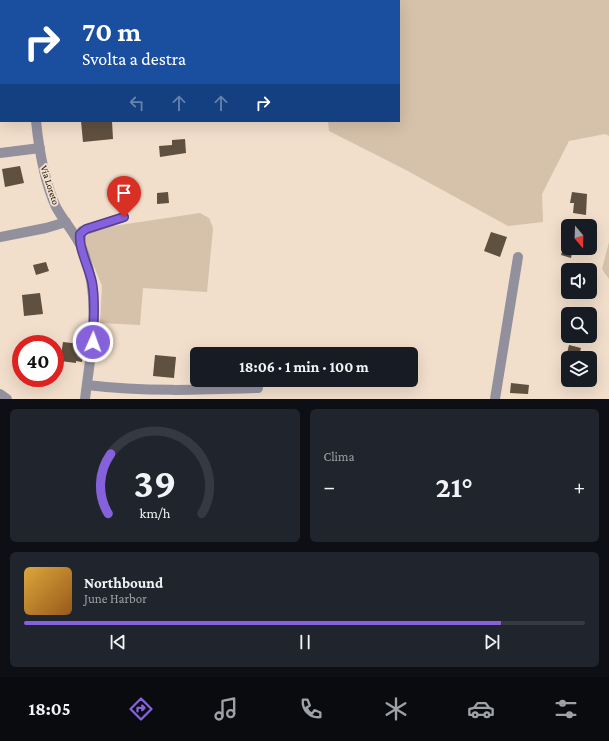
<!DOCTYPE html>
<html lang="it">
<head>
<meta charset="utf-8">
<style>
  body { margin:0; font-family:"Crimson Pro",serif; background:#20242c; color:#f1f3f6; height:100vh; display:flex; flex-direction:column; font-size:15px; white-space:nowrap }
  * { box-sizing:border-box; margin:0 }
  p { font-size:13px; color:#9ea1a6 }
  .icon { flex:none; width:22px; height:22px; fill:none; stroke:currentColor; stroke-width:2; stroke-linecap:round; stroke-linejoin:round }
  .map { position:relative; height:399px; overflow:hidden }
  .drawer { display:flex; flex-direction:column; gap:10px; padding:10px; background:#0d0f14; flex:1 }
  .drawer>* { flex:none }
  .banner { position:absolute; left:0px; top:0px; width:400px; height:122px; box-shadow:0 4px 16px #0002; background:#1a4fa0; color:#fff; overflow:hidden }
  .needle { width:26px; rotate:161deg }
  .fabs { position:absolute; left:561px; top:219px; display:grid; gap:8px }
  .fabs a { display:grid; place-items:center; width:36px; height:36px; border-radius:6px; background:#171b24; box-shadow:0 4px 16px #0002; font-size:20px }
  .speed { position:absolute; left:12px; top:335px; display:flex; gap:8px; font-size:20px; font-weight:700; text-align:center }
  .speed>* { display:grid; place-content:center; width:52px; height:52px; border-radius:50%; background:#171b24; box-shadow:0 4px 16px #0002; line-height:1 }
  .speed .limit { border:6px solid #d22; background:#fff; color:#111 }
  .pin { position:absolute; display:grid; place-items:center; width:34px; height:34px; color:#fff; margin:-41px -17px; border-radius:50% 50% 50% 0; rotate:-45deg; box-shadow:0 0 4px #0007 }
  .pin .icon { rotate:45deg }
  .me { position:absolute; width:44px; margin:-22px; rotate:2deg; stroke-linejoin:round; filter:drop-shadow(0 0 3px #0008) }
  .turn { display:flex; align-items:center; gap:14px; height:84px; padding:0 16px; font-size:18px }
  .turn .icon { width:52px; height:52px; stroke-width:2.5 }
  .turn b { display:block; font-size:28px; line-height:34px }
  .lanes { display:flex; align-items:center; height:38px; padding:0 16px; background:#0003; justify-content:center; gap:20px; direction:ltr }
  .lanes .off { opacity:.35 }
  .big { font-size:30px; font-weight:700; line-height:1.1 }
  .drawer .tile { flex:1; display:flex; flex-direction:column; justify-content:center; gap:6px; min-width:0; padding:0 14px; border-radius:6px; background:#20242c }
  .drawer .dial { align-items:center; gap:0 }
  .dial svg { height:104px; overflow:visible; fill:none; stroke:#363941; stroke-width:7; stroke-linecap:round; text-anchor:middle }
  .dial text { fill:#f1f3f6; stroke:none }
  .song { display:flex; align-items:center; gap:12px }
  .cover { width:48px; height:48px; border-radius:6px; background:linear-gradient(135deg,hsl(40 70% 55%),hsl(30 70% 35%)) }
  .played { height:4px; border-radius:2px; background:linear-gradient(90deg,#8561db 85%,#363941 85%) }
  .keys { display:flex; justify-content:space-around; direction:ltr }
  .heat { display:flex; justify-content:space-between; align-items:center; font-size:22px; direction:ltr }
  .drawer .tiles { flex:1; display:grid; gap:10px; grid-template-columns:1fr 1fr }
  .tile:last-child { grid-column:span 2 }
  .trip { position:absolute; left:190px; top:347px; width:228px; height:40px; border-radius:6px; background:#171b24; box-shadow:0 4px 16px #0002; font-weight:700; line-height:40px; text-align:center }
  .tab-bar { display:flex; height:64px; justify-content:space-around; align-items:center; background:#090b0e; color:#9ea1a6 }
  .tab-bar .icon { width:28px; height:28px }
  .tab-bar .selected { color:#8561db }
  .tab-bar b { font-size:18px; color:#f1f3f6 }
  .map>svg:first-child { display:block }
  .green { fill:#d6c1aa }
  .building { fill:#5f503f }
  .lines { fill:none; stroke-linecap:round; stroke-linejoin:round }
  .minor { stroke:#92909d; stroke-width:10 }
  .route-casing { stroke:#563f8e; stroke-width:10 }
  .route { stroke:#8561db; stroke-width:7 }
  .labels { text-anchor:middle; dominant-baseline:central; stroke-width:4; stroke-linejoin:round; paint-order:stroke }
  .street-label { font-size:10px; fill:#110b05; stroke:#f1decb }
</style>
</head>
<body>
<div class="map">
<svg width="609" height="399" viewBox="0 0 609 399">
  <rect width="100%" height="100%" fill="#f1decb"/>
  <!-- green -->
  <path class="green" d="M378 0H609V136L605 134 569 141 542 194 543 222 508 226 406 170 329 131 328 121H399V1Z
    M200 213 209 218 213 228 207 292 143 288 140 325 100 323 102 286 84 242 87 235 100 228Z
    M609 242V279L602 269Z"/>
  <!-- building -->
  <path class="building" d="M81 121H112L113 139 83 142Z
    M185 139 186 153 160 157 159 146 172 145V140Z
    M20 166 24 183 5 187 2 169Z
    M168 192 169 203 157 204V193Z
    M572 192 587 194 586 215 573 213 574 203H570Z
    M491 232 507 237 500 257 484 251Z
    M563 248H573L571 258 561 255Z
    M46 262 49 271 36 275 33 265Z
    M40 293 43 314 24 316 22 295Z
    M63 342 80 344 79 346 84 347 82 362 76 361V363L60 361Z
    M569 345 581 348 579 356 567 353Z
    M155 355 176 357 174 378 153 376Z
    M511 383 529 385 528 394 510 393Z"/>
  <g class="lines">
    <!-- minor -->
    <path class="minor" d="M25 0V1
      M288 1 291 0
      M0 30H1
      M36 121C39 150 44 181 56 207 64 222 77 235 83 251 102 299 91 350 85 399
      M0 153 40 148
      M0 237 46 228 66 222
      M80 243 82 231 124 217
      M87 385C144 392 200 390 258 388
      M0 394 7 399
      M495 399 518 257"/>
  </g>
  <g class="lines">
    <!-- route casing -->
    <g class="route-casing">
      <path id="route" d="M93 342C93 322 96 302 92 282 89 268 78 247 80 234L86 229 124 217"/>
    </g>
    <!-- route -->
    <use href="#route" class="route"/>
  </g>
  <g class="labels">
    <!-- street labels -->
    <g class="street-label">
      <text transform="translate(50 185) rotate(72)">Via Loreto</text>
    </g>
  </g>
</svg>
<div class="fabs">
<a><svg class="needle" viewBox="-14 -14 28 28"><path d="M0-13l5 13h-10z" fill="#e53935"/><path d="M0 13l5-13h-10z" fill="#9ea1a6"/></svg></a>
<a><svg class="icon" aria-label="sound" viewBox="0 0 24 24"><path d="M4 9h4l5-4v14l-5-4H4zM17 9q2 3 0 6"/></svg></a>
<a><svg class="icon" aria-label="search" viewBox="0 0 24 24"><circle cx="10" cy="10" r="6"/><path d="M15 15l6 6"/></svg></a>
<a><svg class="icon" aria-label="layers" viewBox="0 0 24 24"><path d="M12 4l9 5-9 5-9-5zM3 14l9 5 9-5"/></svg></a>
</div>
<div class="speed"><div class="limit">40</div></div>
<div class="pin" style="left:124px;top:217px;background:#d93025"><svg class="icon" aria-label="arrive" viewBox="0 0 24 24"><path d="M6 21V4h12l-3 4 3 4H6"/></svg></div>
<svg class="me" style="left:93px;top:342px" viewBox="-20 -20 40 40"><circle r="17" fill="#8561db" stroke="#fff" stroke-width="3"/><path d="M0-11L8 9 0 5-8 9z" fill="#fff"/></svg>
<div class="trip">18:06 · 1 min · 100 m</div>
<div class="banner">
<div class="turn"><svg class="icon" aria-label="right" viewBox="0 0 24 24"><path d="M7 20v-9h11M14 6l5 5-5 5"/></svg><div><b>70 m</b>Svolta a destra</div></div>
<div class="lanes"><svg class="icon off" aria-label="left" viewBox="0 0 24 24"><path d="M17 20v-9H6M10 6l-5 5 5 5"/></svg><svg class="icon off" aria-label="ahead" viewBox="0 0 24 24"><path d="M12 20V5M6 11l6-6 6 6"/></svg><svg class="icon off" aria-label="ahead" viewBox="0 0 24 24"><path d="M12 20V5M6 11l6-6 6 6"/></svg><svg class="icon" aria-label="right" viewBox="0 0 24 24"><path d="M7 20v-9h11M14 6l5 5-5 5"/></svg></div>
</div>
</div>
<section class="drawer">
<div class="tiles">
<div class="tile dial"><svg viewBox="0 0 100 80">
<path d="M14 69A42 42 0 1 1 86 69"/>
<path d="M14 69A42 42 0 0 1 16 23" stroke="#8561db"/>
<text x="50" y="56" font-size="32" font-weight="700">39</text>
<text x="50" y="72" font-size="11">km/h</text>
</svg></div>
<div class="tile"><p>Clima</p>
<div class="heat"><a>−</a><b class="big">21°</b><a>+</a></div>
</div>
<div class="tile">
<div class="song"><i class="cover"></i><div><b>Northbound</b><p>June Harbor</p></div></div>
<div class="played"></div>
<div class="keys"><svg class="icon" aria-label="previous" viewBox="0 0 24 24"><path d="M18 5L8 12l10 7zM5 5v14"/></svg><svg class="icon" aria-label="pause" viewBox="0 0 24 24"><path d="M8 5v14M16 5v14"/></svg><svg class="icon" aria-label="next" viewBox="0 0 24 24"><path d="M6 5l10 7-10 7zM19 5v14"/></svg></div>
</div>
</div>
</section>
<nav class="tab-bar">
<b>18:05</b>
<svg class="icon selected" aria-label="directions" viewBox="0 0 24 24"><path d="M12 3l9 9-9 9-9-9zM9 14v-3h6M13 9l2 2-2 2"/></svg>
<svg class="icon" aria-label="music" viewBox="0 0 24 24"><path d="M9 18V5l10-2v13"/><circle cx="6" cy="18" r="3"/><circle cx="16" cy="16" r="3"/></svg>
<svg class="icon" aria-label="phone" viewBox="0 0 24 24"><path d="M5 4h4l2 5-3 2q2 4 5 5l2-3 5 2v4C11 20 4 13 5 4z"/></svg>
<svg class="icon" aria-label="climate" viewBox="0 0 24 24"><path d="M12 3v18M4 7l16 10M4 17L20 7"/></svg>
<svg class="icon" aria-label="car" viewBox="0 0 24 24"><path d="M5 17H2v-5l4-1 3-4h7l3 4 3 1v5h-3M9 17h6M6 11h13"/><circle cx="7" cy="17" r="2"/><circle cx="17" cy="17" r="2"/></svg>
<svg class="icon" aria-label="filters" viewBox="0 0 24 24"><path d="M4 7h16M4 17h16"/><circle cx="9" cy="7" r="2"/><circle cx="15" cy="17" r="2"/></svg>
</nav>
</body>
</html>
